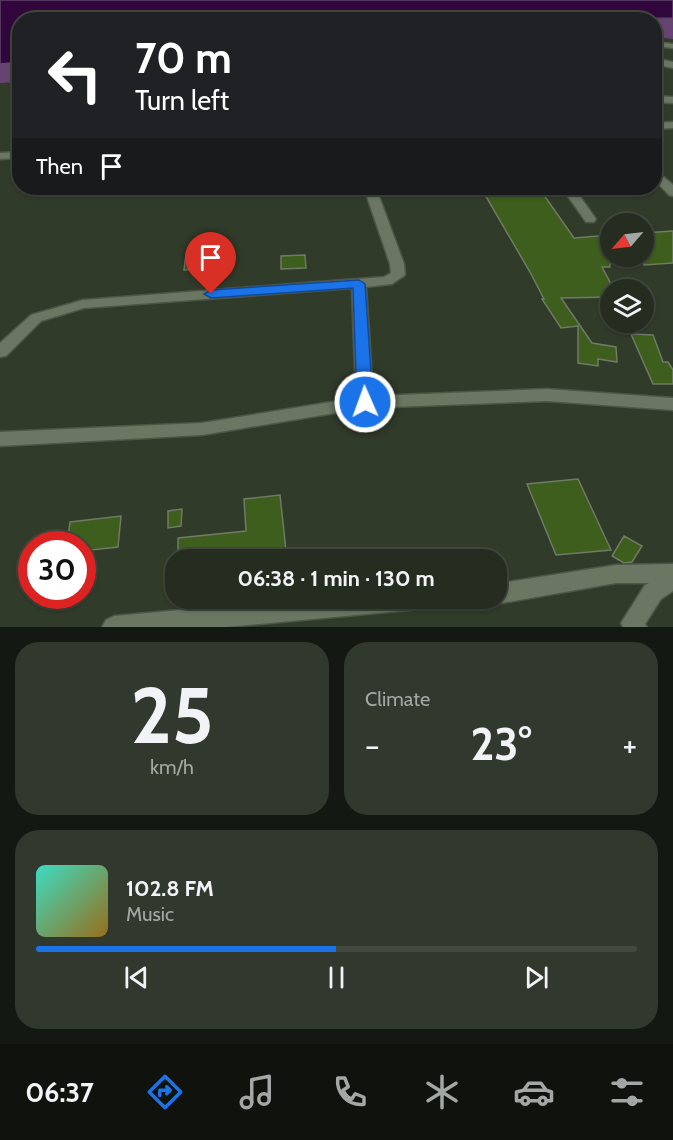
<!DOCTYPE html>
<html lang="en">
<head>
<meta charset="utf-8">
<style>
  body { margin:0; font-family:Cabin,sans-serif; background:#31382d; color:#f1f3f6; height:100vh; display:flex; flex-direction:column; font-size:22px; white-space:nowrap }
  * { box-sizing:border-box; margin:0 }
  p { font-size:20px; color:#a3a7a5 }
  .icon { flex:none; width:33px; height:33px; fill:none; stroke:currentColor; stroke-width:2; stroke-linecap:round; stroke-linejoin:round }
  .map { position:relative; height:627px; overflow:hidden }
  .panel { display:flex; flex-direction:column; gap:15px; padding:15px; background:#141812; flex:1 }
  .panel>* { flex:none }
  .top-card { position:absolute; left:12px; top:12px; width:650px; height:183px; border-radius:24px; box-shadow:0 2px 4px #0004,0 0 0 2px #42483e; background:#202124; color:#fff; overflow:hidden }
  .needle { width:39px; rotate:242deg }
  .controls { position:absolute; left:600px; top:213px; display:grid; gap:12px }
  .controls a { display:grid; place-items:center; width:54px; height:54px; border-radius:50%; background:#252c20; box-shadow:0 2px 4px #0004,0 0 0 2px #42483e; font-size:30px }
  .speed { position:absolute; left:18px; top:531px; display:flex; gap:12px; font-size:30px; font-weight:700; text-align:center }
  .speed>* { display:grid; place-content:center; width:78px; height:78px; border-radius:50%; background:#252c20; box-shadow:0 2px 4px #0004,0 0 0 2px #42483e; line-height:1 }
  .speed .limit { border:9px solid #d22; background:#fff; color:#111 }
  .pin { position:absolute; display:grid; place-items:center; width:51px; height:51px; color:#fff; margin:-62px -26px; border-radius:50% 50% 50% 0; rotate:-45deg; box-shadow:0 0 6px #0007 }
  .pin .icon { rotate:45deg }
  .me { position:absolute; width:66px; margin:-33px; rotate:358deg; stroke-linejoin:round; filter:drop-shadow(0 0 4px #0008) }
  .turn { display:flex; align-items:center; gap:21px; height:126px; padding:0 24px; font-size:27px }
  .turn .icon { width:78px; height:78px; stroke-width:2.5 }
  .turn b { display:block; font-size:42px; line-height:51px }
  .then { display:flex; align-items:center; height:57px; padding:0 24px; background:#0003; gap:12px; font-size:22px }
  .big { font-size:45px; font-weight:700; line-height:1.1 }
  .panel .widget { flex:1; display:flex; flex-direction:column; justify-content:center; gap:9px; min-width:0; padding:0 21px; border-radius:24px; background:#31382d }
  .panel .dial { align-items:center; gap:0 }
  .dial b { font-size:78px; line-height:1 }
  .song { display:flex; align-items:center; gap:18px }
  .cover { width:72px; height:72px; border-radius:9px; background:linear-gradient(135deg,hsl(170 70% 55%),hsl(40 70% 35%)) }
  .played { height:6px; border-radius:3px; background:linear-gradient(90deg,#1a73e8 50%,#42483e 50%) }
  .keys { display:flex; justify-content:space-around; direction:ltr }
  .heat { display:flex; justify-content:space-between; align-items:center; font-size:33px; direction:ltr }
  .panel .tiles { flex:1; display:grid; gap:15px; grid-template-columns:1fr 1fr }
  .widget:last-child { grid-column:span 2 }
  .trip { position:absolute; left:165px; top:549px; width:342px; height:60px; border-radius:24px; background:#252c20; box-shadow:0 2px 4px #0004,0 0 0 2px #42483e; font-weight:700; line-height:60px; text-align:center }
  .dock { display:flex; height:96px; justify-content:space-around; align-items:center; background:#0f120d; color:#a3a7a5 }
  .dock .icon { width:42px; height:42px }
  .dock .selected { color:#1a73e8 }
  .dock b { font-size:27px; color:#f1f3f6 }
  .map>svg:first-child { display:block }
  .green { fill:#664471 }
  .water { fill:#30063c; stroke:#614668; stroke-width:1.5 }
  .building { fill:#3d5e1c; stroke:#6f7a67; stroke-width:1.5 }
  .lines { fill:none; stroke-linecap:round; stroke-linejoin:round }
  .minor-casing { stroke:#4d5647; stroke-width:3 }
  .minor { fill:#6b7663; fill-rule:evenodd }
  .route { fill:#1a73e8; stroke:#114b97; stroke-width:1.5 }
</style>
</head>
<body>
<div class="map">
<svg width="673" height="627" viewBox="0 0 673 627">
  <rect width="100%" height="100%" fill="#313b2a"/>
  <!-- green -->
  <path class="green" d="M673 18V39L654 37V20H616Z
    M19 62V82L0 83V64Z"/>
  <!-- water -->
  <path class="water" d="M0 0H673V18L20 20 19 62 0 64Z"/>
  <!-- building -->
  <path class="building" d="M481 188H539L574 238 610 235V267H602L610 282V297L561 298 592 343 616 347 617 362 598 359V366L578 363V326L561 328 542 299H544L530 272Z
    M673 231V263L644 265V233Z
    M208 253 206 269 184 270 186 254Z
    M305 255 306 268 281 269V256Z
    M631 334 653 335 663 362H668L673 370V384H653Z
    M578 479 611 550 556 555 527 484Z
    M280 495 287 560H178V538L246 531 244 499Z
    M182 509 181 526 168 528V511Z
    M121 516 118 547 82 551V544H67L70 522Z
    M624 536 642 546 632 562 624 563 612 556Z"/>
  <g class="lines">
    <!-- minor casing -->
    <g class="minor-casing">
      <path id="minor" d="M654 42 673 44V48L654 46Z
        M654 58 673 62V68L654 64Z
        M654 96 673 97V103L654 102Z
        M673 122V128L654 129V123Z
        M20 152V158L0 159V153Z
        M654 169 673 185V196L669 195 654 179Z
        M364 188H376L404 264 405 275 392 284 366 287 373 396 547 389 673 398V410L547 401 365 408 202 435 0 446V432L202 423 356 398 352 288 84 308 41 321 6 356 0 357V343L31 315 83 300 384 277 391 273 390 264Z
        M562 188H574L596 219 594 222H586Z
        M673 564V591L661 599 645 624 647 627H623L621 623 645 585 649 583H616L496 604 487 598H496V584L616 565Z
        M315 598H442L439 605 431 608 227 627H102L106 620 114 616Z"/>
    </g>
    <!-- minor -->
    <use href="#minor" class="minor"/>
  </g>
  <!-- route -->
  <path class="route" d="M359 280 365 284 373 402 365 408 357 402 353 288 211 298 204 294 211 290Z"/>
</svg>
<div class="controls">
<a><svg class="needle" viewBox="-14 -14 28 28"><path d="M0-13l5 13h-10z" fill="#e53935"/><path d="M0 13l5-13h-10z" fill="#a3a7a5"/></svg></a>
<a><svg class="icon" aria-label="layers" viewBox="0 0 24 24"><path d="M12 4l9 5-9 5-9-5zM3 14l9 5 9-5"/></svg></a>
</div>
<div class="speed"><div class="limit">30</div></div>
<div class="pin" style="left:211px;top:294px;background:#d93025"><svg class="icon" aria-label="arrive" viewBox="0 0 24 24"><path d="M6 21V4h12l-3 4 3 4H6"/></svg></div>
<svg class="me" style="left:365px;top:402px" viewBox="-20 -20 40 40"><circle r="17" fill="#1a73e8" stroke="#fff" stroke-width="3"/><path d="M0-11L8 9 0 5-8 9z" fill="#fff"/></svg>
<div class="trip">06:38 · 1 min · 130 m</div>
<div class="top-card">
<div class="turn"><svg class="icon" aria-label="left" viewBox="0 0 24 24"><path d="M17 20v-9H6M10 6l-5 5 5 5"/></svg><div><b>70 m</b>Turn left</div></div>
<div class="then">Then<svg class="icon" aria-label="arrive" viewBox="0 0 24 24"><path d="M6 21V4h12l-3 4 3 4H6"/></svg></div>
</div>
</div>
<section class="panel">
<div class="tiles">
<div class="widget dial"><b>25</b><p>km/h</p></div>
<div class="widget"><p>Climate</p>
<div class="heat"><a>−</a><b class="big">23°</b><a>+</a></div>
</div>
<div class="widget">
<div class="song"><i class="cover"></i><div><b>102.8 FM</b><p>Music</p></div></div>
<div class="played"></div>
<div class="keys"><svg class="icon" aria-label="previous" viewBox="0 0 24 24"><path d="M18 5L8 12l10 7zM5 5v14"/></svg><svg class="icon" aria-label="pause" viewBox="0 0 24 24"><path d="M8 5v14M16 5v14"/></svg><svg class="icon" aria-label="next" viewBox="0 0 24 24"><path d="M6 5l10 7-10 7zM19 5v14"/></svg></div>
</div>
</div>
</section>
<nav class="dock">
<b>06:37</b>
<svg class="icon selected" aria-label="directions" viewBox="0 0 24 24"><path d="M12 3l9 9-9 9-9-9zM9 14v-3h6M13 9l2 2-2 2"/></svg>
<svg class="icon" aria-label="music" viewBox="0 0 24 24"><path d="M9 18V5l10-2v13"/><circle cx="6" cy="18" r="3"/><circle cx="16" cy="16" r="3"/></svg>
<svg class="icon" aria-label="phone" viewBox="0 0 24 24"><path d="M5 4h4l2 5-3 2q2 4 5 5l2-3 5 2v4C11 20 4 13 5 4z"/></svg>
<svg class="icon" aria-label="climate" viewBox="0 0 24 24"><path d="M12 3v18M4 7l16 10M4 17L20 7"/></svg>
<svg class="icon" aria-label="car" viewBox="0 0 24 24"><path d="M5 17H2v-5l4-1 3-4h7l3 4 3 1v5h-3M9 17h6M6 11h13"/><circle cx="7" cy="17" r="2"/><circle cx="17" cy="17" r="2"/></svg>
<svg class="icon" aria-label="filters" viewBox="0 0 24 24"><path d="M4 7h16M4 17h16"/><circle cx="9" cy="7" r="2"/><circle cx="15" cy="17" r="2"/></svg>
</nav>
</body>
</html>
